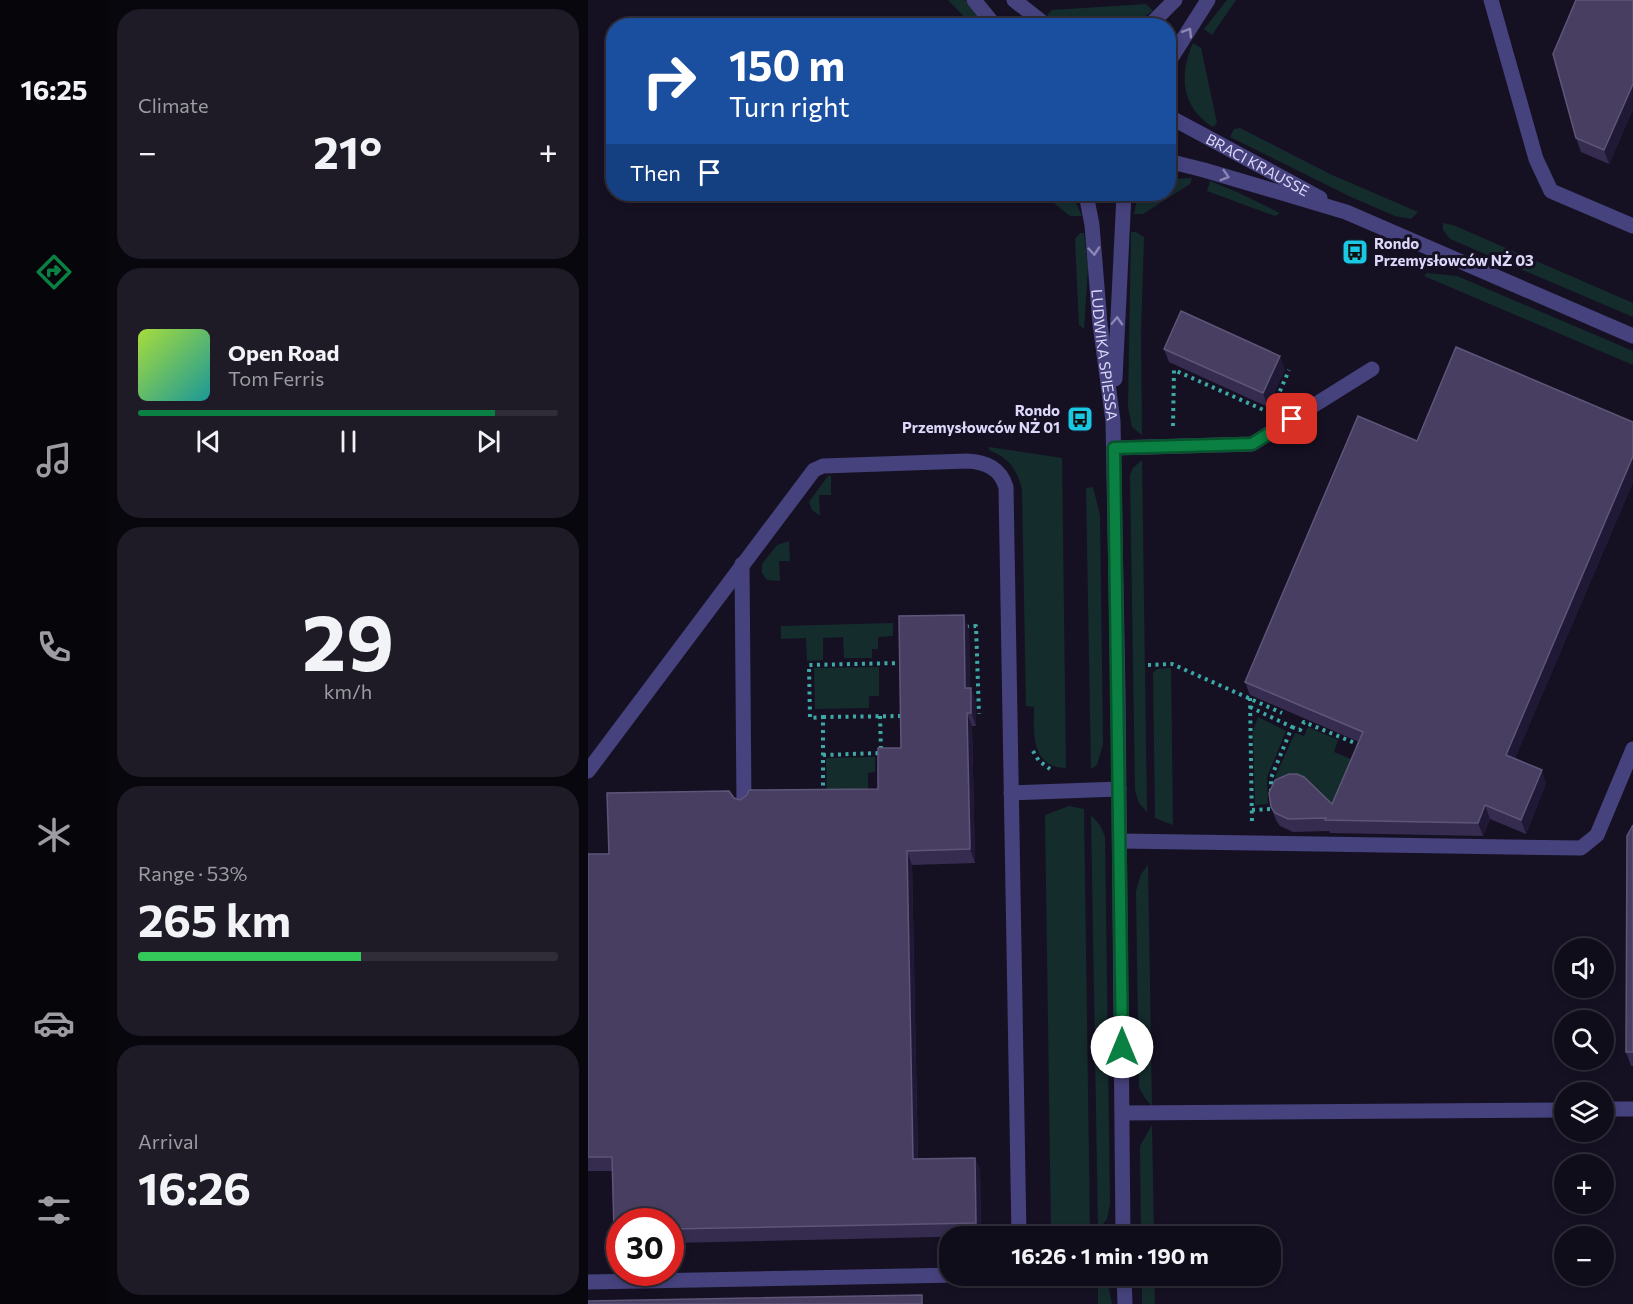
<!DOCTYPE html>
<html lang="en">
<head>
<meta charset="utf-8">
<style>
  body { margin:0; font-family:Commissioner,sans-serif; background:#1e1b27; color:#f1f3f6; height:100vh; display:flex; flex-direction:column; font-size:22px; white-space:nowrap }
  * { box-sizing:border-box; margin:0 }
  p { font-size:20px; color:#9c9ca2 }
  .icon { flex:none; width:33px; height:33px; fill:none; stroke:currentColor; stroke-width:2; stroke-linecap:round; stroke-linejoin:round }
  .map { position:relative; flex:1; overflow:hidden }
  .details { display:flex; flex-direction:column; gap:9px; padding:9px; background:#09070e; width:480px }
  .details>* { flex:none }
  .hud { position:absolute; left:18px; top:18px; width:570px; height:183px; border-radius:24px; box-shadow:0 3px 9px #0003,0 0 0 2px #302d39; background:#1a4fa0; color:#fff; overflow:hidden }
  .fabs { position:absolute; left:966px; top:938px; display:grid; gap:12px }
  .fabs a { display:grid; place-items:center; width:60px; height:60px; border-radius:50%; background:#100d1a; box-shadow:0 3px 9px #0003,0 0 0 2px #302d39; font-size:30px }
  .speed { position:absolute; left:18px; top:1208px; display:flex; gap:12px; font-size:30px; font-weight:700; text-align:center }
  .speed>* { display:grid; place-content:center; width:78px; height:78px; border-radius:50%; background:#100d1a; box-shadow:0 3px 9px #0003,0 0 0 2px #302d39; line-height:1 }
  .speed .limit { border:9px solid #d22; background:#fff; color:#111 }
  .pin { position:absolute; display:grid; place-items:center; width:51px; height:51px; color:#fff; margin:-26px; border-radius:12px; box-shadow:0 3px 9px #0006 }
  .me { position:absolute; width:66px; margin:-33px; rotate:0deg; stroke-linejoin:round; filter:drop-shadow(0 0 4px #0008) }
  .turn { display:flex; align-items:center; gap:21px; height:126px; padding:0 24px; font-size:27px }
  .turn .icon { width:78px; height:78px; stroke-width:2.5 }
  .turn b { display:block; font-size:42px; line-height:51px }
  .then { display:flex; align-items:center; height:57px; padding:0 24px; background:#0003; gap:12px; font-size:22px }
  .big { font-size:45px; font-weight:700; line-height:1.1 }
  .details .card { flex:1; display:flex; flex-direction:column; justify-content:center; gap:9px; min-width:0; padding:0 21px; border-radius:24px; background:#1e1b27 }
  .details .dial { align-items:center; gap:0 }
  .dial b { font-size:78px; line-height:1 }
  .song { display:flex; align-items:center; gap:18px }
  .cover { width:72px; height:72px; border-radius:9px; background:linear-gradient(135deg,hsl(80 70% 55%),hsl(180 70% 35%)) }
  .played { height:6px; border-radius:3px; background:linear-gradient(90deg,#0b8043 85%,#302d39 85%) }
  .keys { display:flex; justify-content:space-around; direction:ltr }
  .heat { display:flex; justify-content:space-between; align-items:center; font-size:33px; direction:ltr }
  .charge { height:9px; border-radius:4px; background:linear-gradient(90deg,#34c759 53%,#302d39 0) }
  .trip { position:absolute; left:351px; top:1226px; width:342px; height:60px; border-radius:24px; background:#100d1a; box-shadow:0 3px 9px #0003,0 0 0 2px #302d39; font-weight:700; line-height:60px; text-align:center }
  main { display:flex; flex:1; min-height:0 }
  .tabs { display:flex; flex-direction:column; width:108px; justify-content:space-around; align-items:center; background:#06050a; color:#9c9ca2 }
  .tabs .icon { width:42px; height:42px }
  .tabs .selected { color:#0b8043 }
  .tabs b { font-size:27px; color:#f1f3f6 }
  .map>svg:first-child { display:block }
  .green { fill:#152c2c }
  .lines { fill:none; stroke-linecap:round; stroke-linejoin:round }
  .path { stroke:#3da9a6; stroke-width:4; stroke-dasharray:3 4.5; stroke-linecap:butt }
  .minor { stroke:#46427d; stroke-width:15 }
  .wall { fill:#352c4f }
  .shaded-wall { fill:#201936 }
  .building { fill:#473e61; stroke:#5e5679; stroke-width:1.5 }
  .oneway { stroke:#8a86b5 }
  .route-casing { stroke:#07532c; stroke-width:15 }
  .route { stroke:#0b8043; stroke-width:10 }
  .labels { text-anchor:middle; dominant-baseline:central; stroke-width:6; stroke-linejoin:round; paint-order:stroke }
  .street-label { font-size:15px; fill:#ddd8fa; stroke:#151123 }
  .poi-label { font-size:15px; font-weight:bold; fill:#ddd8fa; stroke:#151123; text-anchor:start }
</style>
</head>
<body>
<main>
<nav class="tabs">
<b>16:25</b>
<svg class="icon selected" aria-label="directions" viewBox="0 0 24 24"><path d="M12 3l9 9-9 9-9-9zM9 14v-3h6M13 9l2 2-2 2"/></svg>
<svg class="icon" aria-label="music" viewBox="0 0 24 24"><path d="M9 18V5l10-2v13"/><circle cx="6" cy="18" r="3"/><circle cx="16" cy="16" r="3"/></svg>
<svg class="icon" aria-label="phone" viewBox="0 0 24 24"><path d="M5 4h4l2 5-3 2q2 4 5 5l2-3 5 2v4C11 20 4 13 5 4z"/></svg>
<svg class="icon" aria-label="climate" viewBox="0 0 24 24"><path d="M12 3v18M4 7l16 10M4 17L20 7"/></svg>
<svg class="icon" aria-label="car" viewBox="0 0 24 24"><path d="M5 17H2v-5l4-1 3-4h7l3 4 3 1v5h-3M9 17h6M6 11h13"/><circle cx="7" cy="17" r="2"/><circle cx="17" cy="17" r="2"/></svg>
<svg class="icon" aria-label="filters" viewBox="0 0 24 24"><path d="M4 7h16M4 17h16"/><circle cx="9" cy="7" r="2"/><circle cx="15" cy="17" r="2"/></svg>
</nav>
<section class="details">
<div class="card"><p>Climate</p>
<div class="heat"><a>−</a><b class="big">21°</b><a>+</a></div>
</div>
<div class="card">
<div class="song"><i class="cover"></i><div><b>Open Road</b><p>Tom Ferris</p></div></div>
<div class="played"></div>
<div class="keys"><svg class="icon" aria-label="previous" viewBox="0 0 24 24"><path d="M18 5L8 12l10 7zM5 5v14"/></svg><svg class="icon" aria-label="pause" viewBox="0 0 24 24"><path d="M8 5v14M16 5v14"/></svg><svg class="icon" aria-label="next" viewBox="0 0 24 24"><path d="M6 5l10 7-10 7zM19 5v14"/></svg></div>
</div>
<div class="card dial"><b>29</b><p>km/h</p></div>
<div class="card"><p>Range · 53%</p><b class="big">265 km</b><div class="charge"></div></div>
<div class="card"><p>Arrival</p><b class="big">16:26</b></div>
</section>
<div class="map">
<svg width="1045" height="1304" viewBox="0 0 1045 1304">
  <rect width="100%" height="100%" fill="#151123"/>
  <!-- green -->
  <path class="green" d="M360 0H377L400 25H384Z
    M639 0H648L624 35 616 29Z
    M558 4 565 11 550 21 529 26 481 25 459 15 464 10Z
    M605 43 613 48 629 123 625 127C593 107 591 75 605 43Z
    M652 128 742 174 830 212 823 219 807 216 763 197 642 137 646 129Z
    M604 178 602 184 555 214H546L549 199 554 194H580L581 179Z
    M622 181 649 192 692 213 687 216 619 191Z
    M455 194H484L494 216H482Z
    M855 223 865 225 1045 303V317L862 239 855 230Z
    M543 232H548L556 237 553 334 554 435 544 427 540 407Z
    M492 233H496L500 268 496 329 491 325 487 239Z
    M839 273 869 276 1045 351V365L836 276Z
    M401 447 474 458 478 768C442 767 446 732 446 707L438 706 434 490C430 470 420 457 401 450Z
    M554 460 559 812 551 803 547 790 542 475 545 468Z
    M240 476H243V495H231L232 516 224 510 221 502Z
    M505 487 512 515 515 744 509 765 503 769 498 488Z
    M201 541 202 561H191L192 581 179 580 174 573V564L189 545Z
    M305 623V636L290 637V649H284V658H256L255 637 235 638V660L219 661 218 638 193 639V626Z
    M291 667V696H281V708L227 709 226 668Z
    M583 668 585 825 567 818 565 673 569 669Z
    M670 717 698 731 679 777 680 804 667 805 665 731Z
    M720 727 750 740 746 752 770 762 749 813 729 793 687 777 707 733 716 736Z
    M287 757V772L280 773V795H239L238 758Z
    M481 806 496 809 502 1234 499 1236H473L463 1232 457 815Z
    M503 815 511 824 517 836 522 1204 519 1219 510 1230Z
    M560 865 564 1106 557 1098 551 1087 548 891 553 874Z
    M564 1125 566 1236H553L552 1146Z
    M510 1275 521 1289 524 1304H510Z
    M554 1275H566L567 1304H554Z"/>
  <g class="lines">
    <!-- path -->
    <path class="path" d="M686 405 701 370
      M585 426 586 370 678 411
      M378 627 388 626 391 714
      M560 665 584 664 694 713
      M662 698 664 824
      M662 707 704 727 683 778V792
      M292 716 293 751
      M235 717 314 716
      M704 727 712 730 716 722 774 746
      M445 751 451 761 462 769
      M235 755 293 753
      M235 793V717L222 718 221 665 313 663
      M664 810 684 809V806"/>
    <!-- minor -->
    <g class="minor">
      <path d="M386 0 407 26"/>
      <path d="M426 0 459 26"/>
      <path d="M903 0 948 159 963 191 1045 226"/>
      <path d="M561 26 587 0"/>
      <path d="M580 63 620 0"/>
      <path id="s1" d="M580 116 732 198"/>
      <path d="M580 161 616 170 758 212 1045 336"/>
      <path id="s2" d="M498 194 504 225 512 324 525 421 530 693 535 1236"/>
      <path d="M527 379 536 194"/>
      <path d="M526 448 664 444 784 369"/>
      <path d="M154 564 156 804"/>
      <path d="M0 771 226 470 235 466 379 461C398 462 412 468 418 487L431 1236"/>
      <path d="M423 793 531 789"/>
      <path d="M532 841 993 848 1009 835 1045 749"/>
      <path d="M1016 1109H1045"/>
      <path d="M535 1113 976 1110"/>
      <path d="M536 1275 537 1304"/>
      <path d="M0 1282 370 1275"/>
    </g>
  </g>
  <!-- wall -->
  <path class="wall" d="M1045 0V109L1021 164 993 152 988 138Z
    M576 349 697 369 680 407 581 362Z
    M1045 422V482L927 758 958 783 938 834 902 819 895 836 742 833 741 831 705 832 692 826 688 820 683 807 744 804 771 742 662 695 657 682 829 441Z
    M381 629 382 688 388 701V726H384L387 863 324 865 330 1159 387 1158 392 1171 393 1236 82 1243V1221H32V1244H31L26 1230 25 1171H0V854H21L146 798 152 800 290 789Z
    M1045 825V1066H1043L1038 1052Z"/>
  <!-- shaded-wall -->
  <path class="shaded-wall" d="M1045 84V109L1021 164 1016 150Z
    M692 356 697 369 680 407 675 393Z
    M1045 456V482L923 768 918 755Z
    M376 615 381 629 382 702 377 688Z
    M383 688 388 701V726L383 713Z
    M379 713 384 726 387 863 382 849Z
    M954 770 958 783 938 834 933 820Z
    M897 805 902 819 895 836 890 823Z
    M319 851 324 865 330 1173 325 1159Z
    M387 1158 392 1171 393 1236 388 1223Z"/>
  <!-- building -->
  <path class="building" d="M988 0H1045V84L1016 150 988 138 965 54Z
    M593 311 692 356 675 393 576 349Z
    M868 347 1045 422V456L918 755 954 770 933 820 897 805 890 823 737 820 738 818 700 819 687 813 683 807 681 793 687 780 701 774H709L716 777 744 804 775 732 657 682 770 416 829 441Z
    M376 615 377 688H383V713H379L382 849 319 851 325 1159 387 1158 388 1223 82 1229V1221H32V1230H26L24 1157H0V854H21L19 793 141 791 146 798 152 800 159 795 161 790 290 789V748H313L311 616Z
    M1045 825V1052H1038L1039 836Z
    M334 1295V1304H0V1301Z"/>
  <!-- one-way arrows -->
  <defs><path id="oneway-chevron" d="M-2-3.5L2.5 0L-2 3.5" fill="none" stroke-width="1.6" stroke-linecap="round" stroke-linejoin="round" transform="scale(1.5)"/></defs>
  <g class="oneway">
    <use href="#oneway-chevron" transform="translate(600 32) rotate(-58)"/>
    <use href="#oneway-chevron" transform="translate(637 176) rotate(17)"/>
    <use href="#oneway-chevron" transform="translate(506 251) rotate(85)"/>
    <use href="#oneway-chevron" transform="translate(529 321) rotate(-88)"/>
  </g>
  <g class="lines">
    <!-- route casing -->
    <g class="route-casing">
      <path id="route" d="M534 1047 526 448 664 444 704 419"/>
    </g>
    <!-- route -->
    <use href="#route" class="route"/>
  </g>
  <!-- icons -->
  <defs>
    <g id="bus-square" transform="scale(1.35)"><rect x="-9" y="-9" width="18" height="18" rx="4" fill="#1bc8e3" stroke="#151123"/><path d="M-5-6H5V4H4V6H2V4H-2V6H-4V4H-5ZM-3.5-4V0h7V-4ZM-3.5 1.2v1.5H-2V1.2ZM2 1.2v1.5H3.5V1.2Z" fill="#111"/></g>
  </defs>
  <g fill-rule="evenodd">
    <use href="#bus-square" x="767" y="252"/>
    <use href="#bus-square" x="492" y="419"/>
  </g>
  <g class="labels">
    <!-- street labels -->
    <g class="street-label">
      <text stroke="none"><textPath href="#s1" startOffset="102">BRACI KRAUSSE</textPath></text>
      <text stroke="none"><textPath href="#s2" startOffset="162">LUDWIKA SPIESSA</textPath></text>
    </g>
    <!-- poi labels -->
    <g class="poi-label">
      <text x="786" y="243">Rondo<tspan x="786" dy="17">Przemysłowców NŻ 03</tspan></text>
      <text x="472" y="410" text-anchor="end">Rondo<tspan x="472" dy="17">Przemysłowców NŻ 01</tspan></text>
    </g>
  </g>
</svg>
<div class="fabs">
<a><svg class="icon" aria-label="sound" viewBox="0 0 24 24"><path d="M4 9h4l5-4v14l-5-4H4zM17 9q2 3 0 6"/></svg></a>
<a><svg class="icon" aria-label="search" viewBox="0 0 24 24"><circle cx="10" cy="10" r="6"/><path d="M15 15l6 6"/></svg></a>
<a><svg class="icon" aria-label="layers" viewBox="0 0 24 24"><path d="M12 4l9 5-9 5-9-5zM3 14l9 5 9-5"/></svg></a>
<a>+</a>
<a>−</a>
</div>
<div class="speed"><div class="limit">30</div></div>
<div class="pin" style="left:704px;top:419px;background:#d93025"><svg class="icon" aria-label="arrive" viewBox="0 0 24 24"><path d="M6 21V4h12l-3 4 3 4H6"/></svg></div>
<svg class="me" style="left:534px;top:1047px" viewBox="-20 -20 40 40"><circle r="19" fill="#fff"/><path d="M0-13L10 11 0 6-10 11z" fill="#0b8043"/></svg>
<div class="trip">16:26 · 1 min · 190 m</div>
<div class="hud">
<div class="turn"><svg class="icon" aria-label="right" viewBox="0 0 24 24"><path d="M7 20v-9h11M14 6l5 5-5 5"/></svg><div><b>150 m</b>Turn right</div></div>
<div class="then">Then<svg class="icon" aria-label="arrive" viewBox="0 0 24 24"><path d="M6 21V4h12l-3 4 3 4H6"/></svg></div>
</div>
</div>
</main>
</body>
</html>
